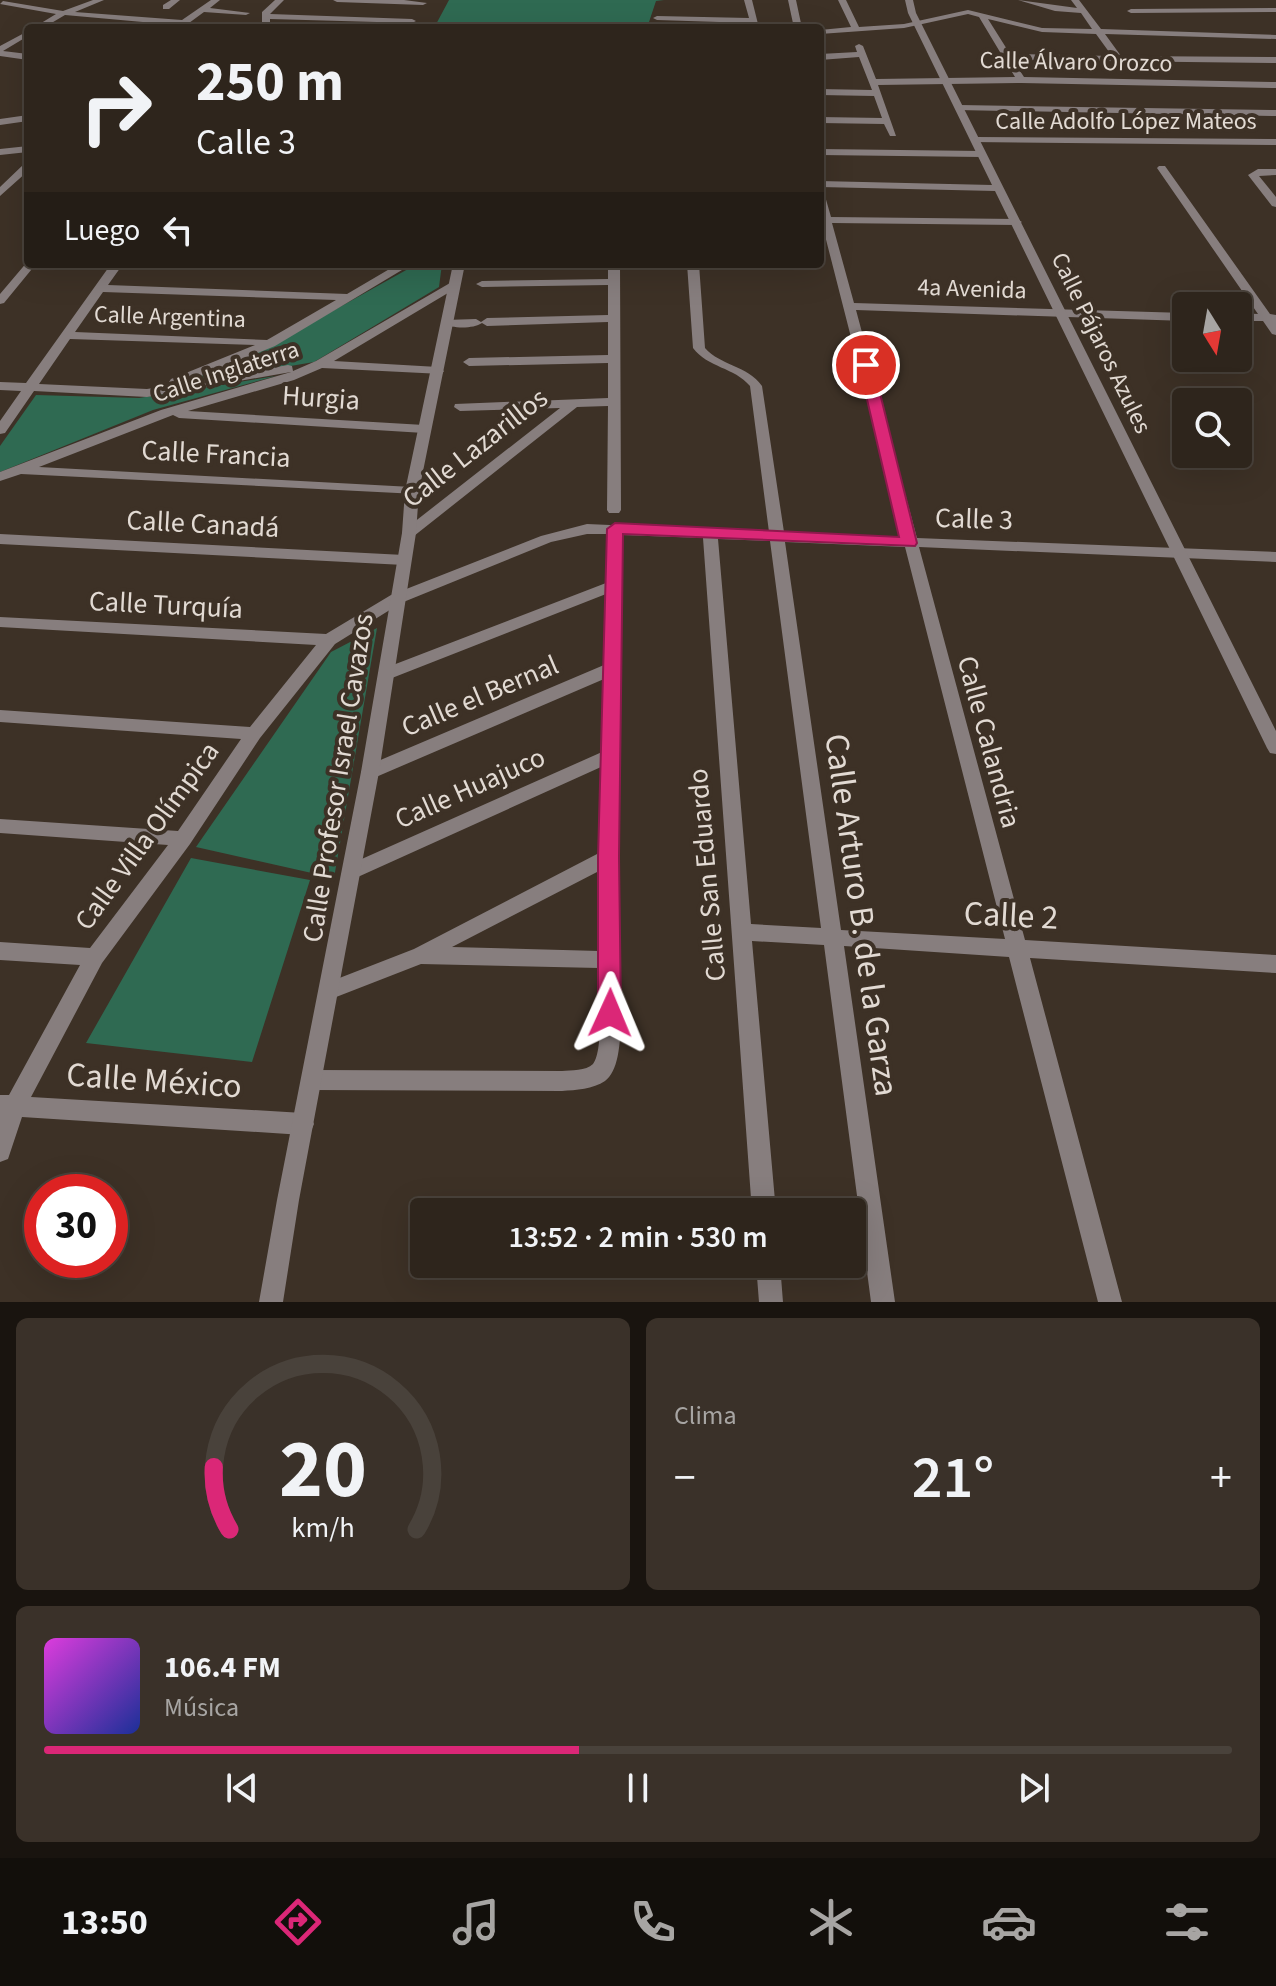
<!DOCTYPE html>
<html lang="es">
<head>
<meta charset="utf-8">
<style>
  body { margin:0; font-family:"Source Sans 3",sans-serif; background:#3a3129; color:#f1f3f6; height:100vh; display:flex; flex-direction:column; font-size:30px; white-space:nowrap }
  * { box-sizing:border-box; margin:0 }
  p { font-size:26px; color:#a7a5a3 }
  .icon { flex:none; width:44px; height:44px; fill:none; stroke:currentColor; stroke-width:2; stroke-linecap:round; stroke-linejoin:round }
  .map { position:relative; height:1302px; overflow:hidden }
  .panel { display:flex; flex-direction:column; gap:16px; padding:16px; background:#19140f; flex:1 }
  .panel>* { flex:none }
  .hud { position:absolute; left:24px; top:24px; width:800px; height:244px; border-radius:8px; box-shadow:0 8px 32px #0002,0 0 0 2px #49423b; background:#2e251c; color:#f1f3f6; overflow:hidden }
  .needle { width:52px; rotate:169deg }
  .tools { position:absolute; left:1172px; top:292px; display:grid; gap:16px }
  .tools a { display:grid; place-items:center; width:80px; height:80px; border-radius:8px; background:#2e251c; box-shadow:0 8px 32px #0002,0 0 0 2px #49423b; font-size:40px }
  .speed { position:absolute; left:24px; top:1174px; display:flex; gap:16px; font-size:40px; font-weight:700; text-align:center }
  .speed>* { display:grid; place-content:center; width:104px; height:104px; border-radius:50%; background:#2e251c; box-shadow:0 8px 32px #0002,0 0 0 2px #49423b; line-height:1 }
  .speed .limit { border:12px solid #d22; background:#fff; color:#111 }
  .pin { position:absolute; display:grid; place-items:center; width:68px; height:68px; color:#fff; margin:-34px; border:4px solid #fff; border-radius:50%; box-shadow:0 2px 8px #0007 }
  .me { position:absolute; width:88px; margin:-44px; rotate:1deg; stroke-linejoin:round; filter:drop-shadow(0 0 6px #0008) }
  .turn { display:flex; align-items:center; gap:28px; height:168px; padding:0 40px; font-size:36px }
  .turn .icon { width:104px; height:104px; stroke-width:2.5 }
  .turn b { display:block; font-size:56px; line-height:68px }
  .then { display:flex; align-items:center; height:76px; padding:0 40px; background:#0003; gap:16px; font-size:30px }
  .big { font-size:60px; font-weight:600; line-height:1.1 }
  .panel .widget { flex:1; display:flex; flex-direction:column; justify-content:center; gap:12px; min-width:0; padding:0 28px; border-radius:12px; background:#3a3129 }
  .panel .dial { align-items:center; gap:0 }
  .dial svg { height:208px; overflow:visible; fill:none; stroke:#49423b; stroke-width:7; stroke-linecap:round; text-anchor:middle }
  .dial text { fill:#f1f3f6; stroke:none }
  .song { display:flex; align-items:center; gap:24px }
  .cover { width:96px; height:96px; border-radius:12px; background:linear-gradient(135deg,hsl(300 70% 55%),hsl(230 70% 35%)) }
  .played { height:8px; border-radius:4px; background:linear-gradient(90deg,#db2777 45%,#49423b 45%) }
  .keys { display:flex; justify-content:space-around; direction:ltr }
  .heat { display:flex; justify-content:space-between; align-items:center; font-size:44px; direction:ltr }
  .panel .tiles { flex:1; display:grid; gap:16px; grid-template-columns:1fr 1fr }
  .widget:last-child { grid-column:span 2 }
  .trip { position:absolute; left:410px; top:1198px; width:456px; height:80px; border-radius:8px; background:#2e251c; box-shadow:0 8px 32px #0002,0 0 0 2px #49423b; font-weight:600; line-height:80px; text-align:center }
  .menu { display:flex; height:128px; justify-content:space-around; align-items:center; background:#120f0b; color:#a7a5a3 }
  .menu .icon { width:56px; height:56px }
  .menu .active { color:#db2777 }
  .menu b { font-size:36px; color:#f1f3f6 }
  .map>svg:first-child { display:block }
  .green { fill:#2f6a52 }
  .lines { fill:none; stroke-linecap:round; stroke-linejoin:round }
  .minor { fill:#877e7e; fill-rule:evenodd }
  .tertiary { fill:#877e7e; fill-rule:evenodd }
  .route { fill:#db2777; stroke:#8e194d; stroke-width:2 }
  .labels { text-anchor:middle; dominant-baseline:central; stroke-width:8; stroke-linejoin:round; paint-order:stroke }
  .far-street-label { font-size:24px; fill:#e2dad3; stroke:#3d3126 }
  .street-label { font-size:28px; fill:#e2dad3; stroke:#3d3126 }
  .near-street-label { font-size:34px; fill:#e2dad3; stroke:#3d3126 }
</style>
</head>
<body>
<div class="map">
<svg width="1276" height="1302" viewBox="0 0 1276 1302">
  <rect width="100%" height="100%" fill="#3d3126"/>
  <!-- green -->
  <path class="green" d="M449 0H664L656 1 647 28H434Z
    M417 264H442L439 287 314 362 175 386 268 347Z
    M276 376 153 410 0 472V446L36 395 139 398Z
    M377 628 334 878 196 847 331 652Z
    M191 858 310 880 252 1062 86 1043Z"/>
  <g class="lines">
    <!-- minor -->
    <path class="minor" d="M93 0H104L75 12 182 20 211 0H220L210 8 250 13 246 15 204 12 189 23 198 28H175L176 25 65 15 43 28H33L56 14 0 4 3 1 63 11Z
      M171 0H180L169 9H163V5Z
      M275 0H284L270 14 412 19 416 21 412 23 270 19V28H262V12Z
      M333 0H404L427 3 423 5 337 2Z
      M744 0H752L759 28H751L750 23 657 20 653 18 657 16 749 18Z
      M788 0H796L802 28H794Z
      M838 0H846L859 27 904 24 968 10 1042 28 1092 29 1081 13 1055 11 1018 0 1077 8 1071 0H1079L1101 29 1276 35V39L1105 34 1121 56 1276 57V63L1013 60 1024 77 1276 82V88L1021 83 878 85 896 136H890L884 124 820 123V117L882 118 874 96 820 95V89L872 90 859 57 820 60V54L857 52 855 46 859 44 863 46 876 79 1015 77 979 17 968 14 904 28 820 34V30L851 27ZM988 19 1042 32 1096 34 1112 56 1010 54Z
      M1276 8V12L1131 13 1127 11 1131 9Z
      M28 31V36L3 51 28 54V60L0 56V46Z
      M960 105 1276 110V116L957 110V106Z
      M28 115V121L0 125V119Z
      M975 137 1276 139V145L972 142V138Z
      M820 149 981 151 986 154 981 157 820 155Z
      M28 163V171L0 196V187L24 164Z
      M1159 166H1165L1270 314 1276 315V335L1272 334 1263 321H1238V313L1258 314 1157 168Z
      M1258 169H1276V175L1259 176 1276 197V207L1272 206 1248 175Z
      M820 193 825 196 831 217 1017 219 1022 222 1017 225 832 223 854 303 1186 313V321L856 310 917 538 1276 552V562L919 547 1025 940 1276 955V973L1030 958 1122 1302H1098L1009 957 844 946 895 1302H871L824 945 752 941 776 1212H752L703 538 622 535 617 857 618 955 621 960 619 965C619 991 628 1065 605 1081 593 1089 576 1090 562 1091L312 1090 304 1087 301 1080 304 1073 312 1070 562 1071C571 1070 586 1071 593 1064 604 1051 599 987 599 968L421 964 331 999 324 996 321 990 324 984 414 949 599 853 601 767 360 876 353 879 346 876 344 871 346 866 602 752 604 679 376 777H364L361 772 364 767 604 665 606 594 392 678 386 680 378 674 380 670 606 583 608 534H587L551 542 401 603 335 644 260 738 190 844 102 963 31 1097 303 1113 311 1117 314 1124 311 1131 303 1135 22 1117 8 1159 0 1162V1095H9L80 965 0 960V942L90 948 168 845 0 833V819L178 831 241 739 0 722V710L250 727 316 645 0 627V617L326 634 391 595 541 536 587 524 769 532 750 386C734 367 708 368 693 348L687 264H699L705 348C721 366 747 365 762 386L784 532 902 537 820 216ZM718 539 770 541 821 928 751 924ZM785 542 905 547 1005 939 841 930ZM599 871V951L452 947Z
      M28 261V264H36L4 303 0 304V294Z
      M111 264H123L108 285 347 294 398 264H412L275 346 184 383 288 365 292 366 293 371 316 361 450 283H458V287L334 361 438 367 444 371 442 374 322 368 294 380 188 411 424 425 431 429 424 433 179 418 173 415 39 467 412 487 419 491 417 494 21 474 0 481V472L161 410 291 372 147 397 34 391 5 433 0 434V421L21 391 0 390V382L26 383ZM103 292 336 300 267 340 75 332ZM70 339 255 345 171 379 169 382 172 385 147 389 39 384Z
      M608 264H620L621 510 619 513H609L607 510 608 406 577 407 414 536H404L402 533 404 530 560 408 460 411 454 407 455 404 608 398V363L469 366 463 362 469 358 608 355V322L487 326 482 323C473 329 452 329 443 323L445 320 476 319 481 322 487 318 608 315V285L482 287 476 284 482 281 608 279Z
      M0 534 404 555 411 560 404 565 0 544Z
      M756 1264H780L783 1302H759Z"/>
    <!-- tertiary -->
    <path class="tertiary" d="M905 0H913L916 13 1276 731V754L1270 753 1267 748 995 191 820 187V181L992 185 908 13Z
      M28 146V152L0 155V149Z
      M28 162V169L24 168V164Z
      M453 264H465L419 491 416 533 379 772 299 1200 283 1302H259L277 1200 361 772 402 533 405 491Z"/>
  </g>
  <!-- route -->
  <path class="route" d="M866 361 873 365 917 543 915 546 623 534 619 857 621 1013 618 1020 610 1023 601 1020 598 1013V857L607 529 615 523 899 537 859 365Z"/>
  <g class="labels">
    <!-- far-street labels -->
    <g class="far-street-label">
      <text transform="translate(1076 62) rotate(1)">Calle Álvaro Orozco</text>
      <text x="1126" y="121">Calle Adolfo López Mateos</text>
      <text transform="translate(972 289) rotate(2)">4a Avenida</text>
      <text transform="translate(170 317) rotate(2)">Calle Argentina</text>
      <text transform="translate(1101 343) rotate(64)">Calle Pájaros Azules</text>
      <text transform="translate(226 372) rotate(-18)">Calle Inglaterra</text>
    </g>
    <!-- street labels -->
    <g class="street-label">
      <text transform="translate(321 398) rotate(4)">Hurgia</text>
      <text transform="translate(475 448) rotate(-38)">Calle Lazarillos</text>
      <text transform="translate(216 454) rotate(3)">Calle Francia</text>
      <text transform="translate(974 519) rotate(2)">Calle 3</text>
      <text transform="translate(203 524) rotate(3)">Calle Canadá</text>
      <text transform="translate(166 605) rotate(3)">Calle Turquía</text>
      <text transform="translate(480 696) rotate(-23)">Calle el Bernal</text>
      <text transform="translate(989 742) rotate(75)">Calle Calandria</text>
      <text transform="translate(338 778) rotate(-81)">Calle Profesor Israel Cavazos</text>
      <text transform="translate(470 788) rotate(-24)">Calle Huajuco</text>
      <text transform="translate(147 836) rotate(-54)">Calle Villa Olímpica</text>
      <text transform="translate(707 875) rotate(-95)">Calle San Eduardo</text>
    </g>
    <!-- near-street labels -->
    <g class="near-street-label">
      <text transform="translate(861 915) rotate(82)">Calle Arturo B. de la Garza</text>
      <text transform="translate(1011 916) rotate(3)">Calle 2</text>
      <text transform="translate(154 1081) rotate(4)">Calle México</text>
    </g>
  </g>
</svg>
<div class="tools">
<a><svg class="needle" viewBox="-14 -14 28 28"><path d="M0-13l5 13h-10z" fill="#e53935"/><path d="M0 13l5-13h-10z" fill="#a7a5a3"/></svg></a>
<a><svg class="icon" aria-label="search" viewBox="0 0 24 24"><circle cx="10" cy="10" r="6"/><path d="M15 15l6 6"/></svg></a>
</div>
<div class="speed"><div class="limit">30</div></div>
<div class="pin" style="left:866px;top:365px;background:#d93025"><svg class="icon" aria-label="arrive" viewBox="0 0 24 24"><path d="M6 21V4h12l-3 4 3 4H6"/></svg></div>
<svg class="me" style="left:610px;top:1013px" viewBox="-20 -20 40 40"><path d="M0-17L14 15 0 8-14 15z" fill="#db2777" stroke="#fff" stroke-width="4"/></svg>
<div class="trip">13:52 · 2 min · 530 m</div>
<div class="hud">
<div class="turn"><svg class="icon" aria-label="right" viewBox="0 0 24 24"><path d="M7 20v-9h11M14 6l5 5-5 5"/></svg><div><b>250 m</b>Calle 3</div></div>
<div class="then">Luego<svg class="icon" aria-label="left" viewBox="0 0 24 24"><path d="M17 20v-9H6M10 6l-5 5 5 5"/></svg></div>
</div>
</div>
<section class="panel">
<div class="tiles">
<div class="widget dial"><svg viewBox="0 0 100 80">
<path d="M14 69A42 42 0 1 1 86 69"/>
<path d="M14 69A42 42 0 0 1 8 45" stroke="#db2777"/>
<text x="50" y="56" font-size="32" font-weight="700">20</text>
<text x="50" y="72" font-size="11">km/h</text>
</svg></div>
<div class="widget"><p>Clima</p>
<div class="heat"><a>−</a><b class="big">21°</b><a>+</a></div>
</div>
<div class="widget">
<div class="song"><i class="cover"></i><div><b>106.4 FM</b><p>Música</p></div></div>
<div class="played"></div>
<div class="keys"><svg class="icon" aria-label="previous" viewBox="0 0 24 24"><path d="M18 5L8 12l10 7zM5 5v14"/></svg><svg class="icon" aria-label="pause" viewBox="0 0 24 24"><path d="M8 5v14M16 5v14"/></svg><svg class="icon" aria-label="next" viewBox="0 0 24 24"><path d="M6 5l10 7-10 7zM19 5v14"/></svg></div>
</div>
</div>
</section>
<nav class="menu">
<b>13:50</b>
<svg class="icon active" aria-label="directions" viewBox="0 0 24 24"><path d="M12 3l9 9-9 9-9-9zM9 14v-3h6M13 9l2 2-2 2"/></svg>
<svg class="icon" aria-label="music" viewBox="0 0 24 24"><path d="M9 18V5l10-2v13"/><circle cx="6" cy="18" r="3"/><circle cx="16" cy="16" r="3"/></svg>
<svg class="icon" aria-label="phone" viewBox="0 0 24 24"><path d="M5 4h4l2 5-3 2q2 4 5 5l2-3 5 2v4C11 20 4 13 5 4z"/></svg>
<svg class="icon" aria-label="climate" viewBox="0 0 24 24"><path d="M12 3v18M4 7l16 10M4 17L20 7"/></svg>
<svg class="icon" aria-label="car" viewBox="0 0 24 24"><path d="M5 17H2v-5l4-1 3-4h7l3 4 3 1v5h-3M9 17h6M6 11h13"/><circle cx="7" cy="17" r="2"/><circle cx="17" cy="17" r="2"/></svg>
<svg class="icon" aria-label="filters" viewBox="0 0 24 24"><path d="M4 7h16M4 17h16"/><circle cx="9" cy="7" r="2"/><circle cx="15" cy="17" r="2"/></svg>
</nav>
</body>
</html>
